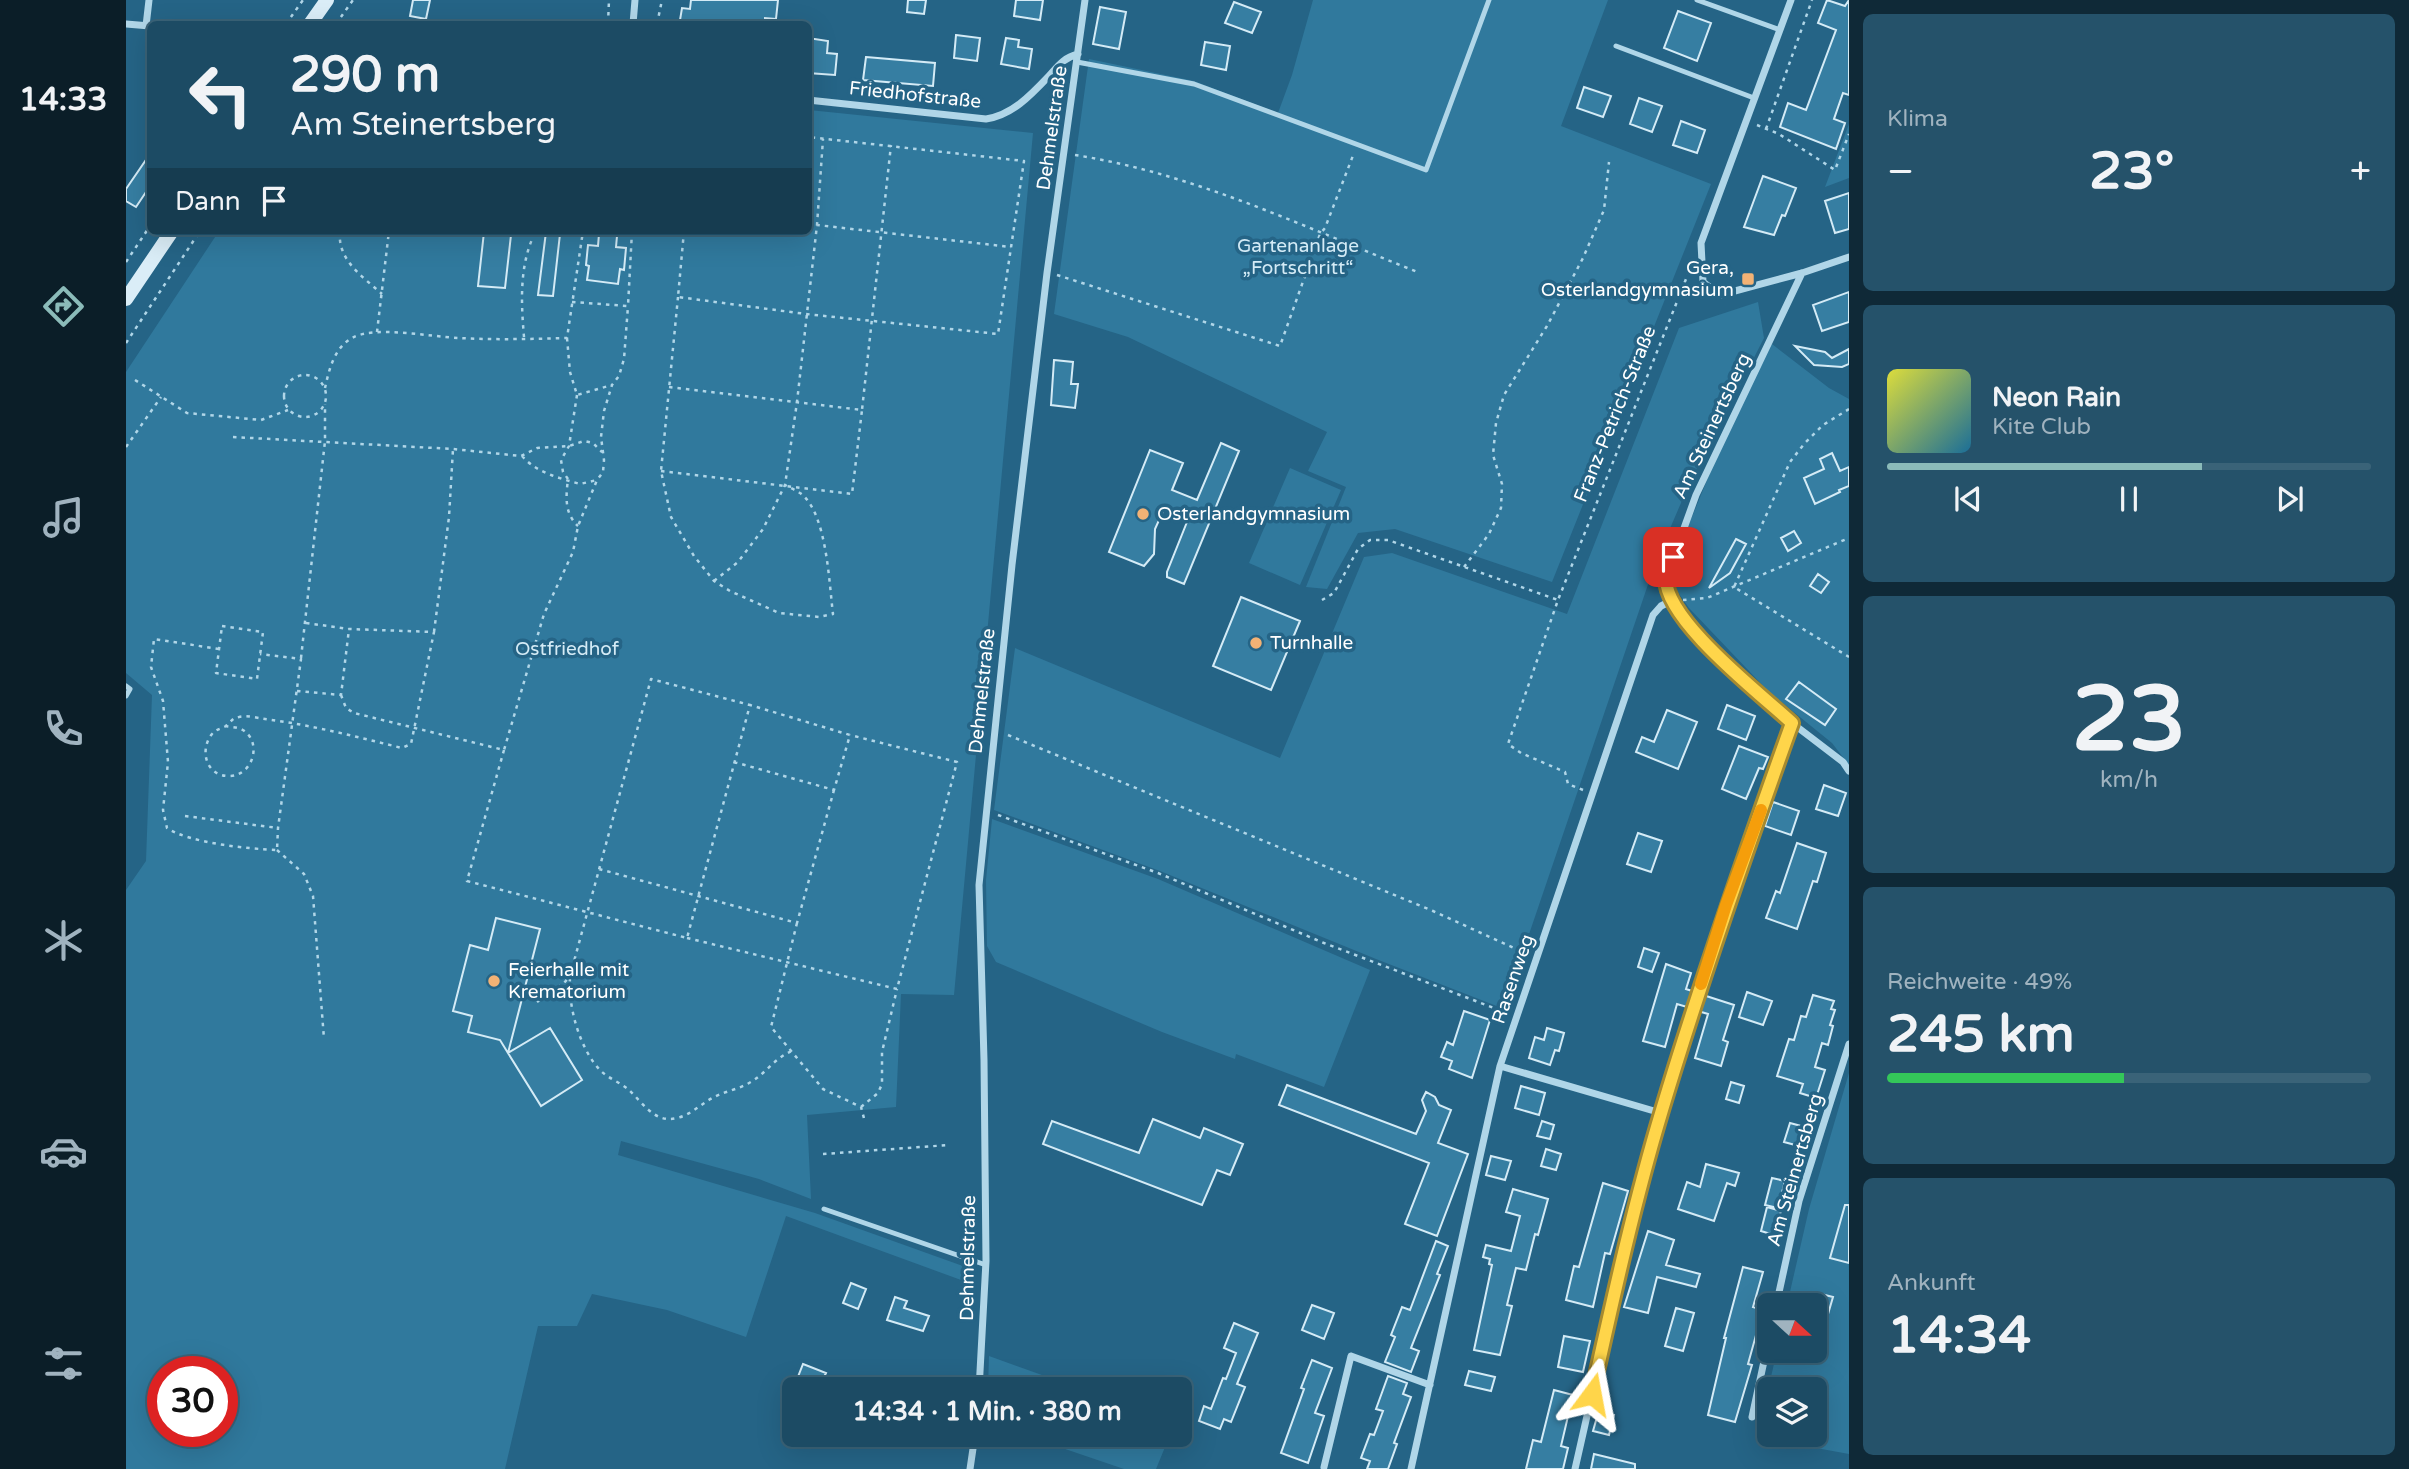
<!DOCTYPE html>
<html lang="de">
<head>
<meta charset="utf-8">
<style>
  body { margin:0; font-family:"Varela Round",sans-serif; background:#25526a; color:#f1f3f6; height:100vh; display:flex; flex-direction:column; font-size:26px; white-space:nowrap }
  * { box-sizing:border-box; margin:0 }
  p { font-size:23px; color:#a0b3bf }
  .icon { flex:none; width:38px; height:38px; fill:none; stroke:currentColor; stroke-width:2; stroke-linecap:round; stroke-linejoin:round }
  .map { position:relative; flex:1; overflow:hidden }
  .panel { display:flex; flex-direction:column; gap:14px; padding:14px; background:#0f2937; width:560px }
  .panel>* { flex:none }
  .top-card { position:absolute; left:21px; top:21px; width:665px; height:214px; border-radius:10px; box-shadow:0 7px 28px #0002,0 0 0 2px #3a6378; background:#1c4b64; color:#f1f3f6; overflow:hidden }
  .needle { width:46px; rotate:111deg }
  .tools { position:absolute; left:1631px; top:1293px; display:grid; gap:14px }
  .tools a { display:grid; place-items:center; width:70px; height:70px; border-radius:10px; background:#1c4b64; box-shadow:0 7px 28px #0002,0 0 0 2px #3a6378; font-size:35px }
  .speed { position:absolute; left:21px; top:1356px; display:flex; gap:14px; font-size:35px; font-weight:700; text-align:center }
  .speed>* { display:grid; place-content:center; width:91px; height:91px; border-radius:50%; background:#1c4b64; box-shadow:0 7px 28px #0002,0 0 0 2px #3a6378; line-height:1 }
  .speed .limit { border:10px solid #d22; background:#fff; color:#111 }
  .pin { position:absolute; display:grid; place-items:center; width:60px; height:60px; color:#fff; margin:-30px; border-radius:14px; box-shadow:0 4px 10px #0006 }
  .me { position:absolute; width:77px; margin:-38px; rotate:13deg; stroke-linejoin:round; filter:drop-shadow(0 0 5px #0008) }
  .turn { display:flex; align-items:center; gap:24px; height:147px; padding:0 28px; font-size:32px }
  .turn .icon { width:91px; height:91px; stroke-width:2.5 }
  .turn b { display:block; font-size:49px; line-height:60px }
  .then { display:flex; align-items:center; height:66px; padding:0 28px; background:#0003; gap:14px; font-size:26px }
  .big { font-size:52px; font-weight:700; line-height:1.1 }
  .panel .card { flex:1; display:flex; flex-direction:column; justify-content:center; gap:10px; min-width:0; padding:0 24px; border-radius:10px; background:#25526a }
  .panel .dial { align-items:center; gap:0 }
  .dial b { font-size:91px; line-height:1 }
  .song { display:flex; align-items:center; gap:21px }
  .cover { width:84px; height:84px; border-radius:10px; background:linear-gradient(135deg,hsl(60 70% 55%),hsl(200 70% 35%)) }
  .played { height:7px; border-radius:4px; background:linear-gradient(90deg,#8bbbb9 65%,#3a6378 65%) }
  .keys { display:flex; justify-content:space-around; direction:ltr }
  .heat { display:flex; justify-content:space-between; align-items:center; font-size:38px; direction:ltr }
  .charge { height:10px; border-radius:5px; background:linear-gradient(90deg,#34c759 49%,#3a6378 0) }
  .trip { position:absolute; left:656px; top:1377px; width:410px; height:70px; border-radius:10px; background:#1c4b64; box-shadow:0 7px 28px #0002,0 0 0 2px #3a6378; font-weight:700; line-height:70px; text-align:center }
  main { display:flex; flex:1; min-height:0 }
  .dock { display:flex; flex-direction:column; width:126px; justify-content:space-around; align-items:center; background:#0b1e28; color:#a0b3bf }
  .dock .icon { width:49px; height:49px }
  .dock .on { color:#8bbbb9 }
  .dock b { font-size:32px; color:#f1f3f6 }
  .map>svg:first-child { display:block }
  .green { fill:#30799d; fill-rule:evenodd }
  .building { fill:#367ea2; stroke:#d4ebf6; stroke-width:2 }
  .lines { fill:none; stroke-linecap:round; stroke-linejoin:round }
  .path { stroke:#b0d6e8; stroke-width:2.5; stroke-dasharray:3.5 5; stroke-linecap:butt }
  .service { stroke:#b0d6e8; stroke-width:5 }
  .minor { stroke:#b0d6e8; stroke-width:7 }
  .secondary { stroke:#daedf7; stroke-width:14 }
  .route-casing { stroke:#a68a30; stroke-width:18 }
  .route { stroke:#ffd54a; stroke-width:12 }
  .slow { stroke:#f59e0b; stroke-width:12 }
  .poi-dot { fill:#f2b275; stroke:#256486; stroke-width:2.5 }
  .labels { text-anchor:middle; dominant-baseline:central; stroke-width:7; stroke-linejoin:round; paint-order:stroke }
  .street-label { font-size:19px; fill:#fff; stroke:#256486 }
  .park-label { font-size:19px; fill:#d4ebf6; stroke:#256486 }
  .poi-label { font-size:19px; fill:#fff; stroke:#256486; text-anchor:start }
</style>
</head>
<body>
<main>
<nav class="dock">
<b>14:33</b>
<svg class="icon on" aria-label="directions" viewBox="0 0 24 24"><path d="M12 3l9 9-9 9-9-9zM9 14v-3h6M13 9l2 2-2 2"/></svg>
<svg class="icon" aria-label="music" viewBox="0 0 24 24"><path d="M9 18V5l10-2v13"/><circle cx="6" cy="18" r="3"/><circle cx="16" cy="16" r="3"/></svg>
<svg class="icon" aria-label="phone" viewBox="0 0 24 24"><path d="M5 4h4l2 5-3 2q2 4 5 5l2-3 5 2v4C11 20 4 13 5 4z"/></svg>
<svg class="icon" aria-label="climate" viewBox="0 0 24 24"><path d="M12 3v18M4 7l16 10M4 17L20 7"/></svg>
<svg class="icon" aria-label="car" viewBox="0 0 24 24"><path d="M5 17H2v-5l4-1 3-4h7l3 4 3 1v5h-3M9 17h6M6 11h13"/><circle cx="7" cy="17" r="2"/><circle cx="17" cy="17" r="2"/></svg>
<svg class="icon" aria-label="filters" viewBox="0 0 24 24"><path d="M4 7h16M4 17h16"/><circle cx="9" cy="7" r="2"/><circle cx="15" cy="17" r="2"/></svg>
</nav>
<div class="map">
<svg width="1723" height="1469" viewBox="0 0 1723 1469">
  <rect width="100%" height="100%" fill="#256486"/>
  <!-- green -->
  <path class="green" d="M1187 0H1482L1435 126 1585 184 1426 582 1269 529 1232 533 1201 589 1180 587 1220 487 1182 471 1201 432 1002 337 928 314 963 59 1068 81 1152 113 1166 75Z
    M683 110 907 133 828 995 775 994 770 1107 681 1115 685 1199 633 1179 495 1141 492 1155 689 1213 848 1270 846 1284 660 1216 620 1337 541 1310 466 1294 451 1326H412L379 1469H0V890L20 861 26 695 0 673V372L93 231H682ZM37 1372H96V1432H37Z
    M1723 124V178L1699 187Z
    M1632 302 1638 338 1561 489 1530 561 1397 952 1381 1010 1250 959 1034 871 868 810 889 648 1154 758 1238 557 1266 553 1441 614 1553 328Z
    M1646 344 1703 388 1723 399V765L1706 743 1643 692 1563 608 1549 588 1545 568 1600 434Z
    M1164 468 1215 490 1174 585 1123 563Z
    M866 819 1032 879 1244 970 1198 1087 1110 1054 1109 1059 1036 1032 870 962 861 946 860 880Z
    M1723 1073V1454L1631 1437 1651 1351H1689V1306L1661 1305 1683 1209ZM1643 1390H1689V1435H1643Z
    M863 1356 955 1389H862Z
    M898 1435H1044L1030 1469H998Z"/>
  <!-- building -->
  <path class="building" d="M287 0H304L300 19 284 16Z
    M565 0H652L650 19 639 18V24H590L554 20 556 8 564 9Z
    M782 0H800L798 14 781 12Z
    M890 0H917L914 20 888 16Z
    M1701 0 1719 6 1723 0V95L1717 93 1708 119 1719 123 1710 149 1654 127 1662 103 1680 110 1710 30 1692 23Z
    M1108 2 1135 12 1126 33 1099 23Z
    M974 7 1000 12 993 49 967 44Z
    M1552 11 1585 23 1571 61 1538 48Z
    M830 35 854 38 851 61 828 58Z
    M682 38 702 41 701 53 711 54 709 75 682 73Z
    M880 38 893 40 892 47 906 49 903 69 875 64Z
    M1079 42 1104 46 1100 70 1075 65Z
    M740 57 809 63 807 86 737 80Z
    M1458 87 1485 96 1477 117 1451 108Z
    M1513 98 1536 106 1526 132 1504 124Z
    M1555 121 1579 130 1571 153 1547 145Z
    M24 154V186L10 207 0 201V189Z
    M1637 176 1670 188 1659 216 1656 215 1648 235 1618 227Z
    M1723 193V229L1709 233 1699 201Z
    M358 232 385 235 379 288 352 286Z
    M420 232 434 234 427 296 412 295Z
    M473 234 491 236 490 247 500 248 498 270 494 269 492 284 461 280 463 266 460 265 462 245 472 246Z
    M1723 292V322L1696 331 1687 305Z
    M1669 346 1699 352 1706 358 1723 349V364L1716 367 1688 365Z
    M928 360 947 362 945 384H952L949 408 925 405Z
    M1095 443 1113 451 1058 584 1041 577V572L1065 512 1060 518 1038 509 1029 529 1028 554 1018 566 983 552 1024 450 1057 463 1046 490 1071 500Z
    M1706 453 1714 471 1723 467V486L1713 490 1714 492 1689 504 1678 478 1698 469 1694 459Z
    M1668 531 1675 543 1662 551 1655 538Z
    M1610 539 1620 544 1604 573 1583 588Z
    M1692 574 1703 582 1695 593 1684 586Z
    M1115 597 1174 621 1145 690 1087 666Z
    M1673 682 1710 709 1699 725 1660 699Z
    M1601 705 1629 716 1620 740 1592 729Z
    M1541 710 1571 722 1552 769 1510 752 1516 737 1528 742Z
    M1613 746 1642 757 1637 769 1633 768 1620 799 1596 789Z
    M1698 785 1720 793 1712 816 1690 809Z
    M1647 802 1673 811 1665 835 1639 826Z
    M1512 833 1536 841 1525 872 1501 864Z
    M1671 843 1700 853 1691 882 1687 881 1671 929 1640 918 1650 891 1654 893Z
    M370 918 414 929 382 1053 374 1040 342 1032 346 1016 327 1011 344 945 362 950Z
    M1518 948 1533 953 1526 972 1512 967Z
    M1540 964 1565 973 1560 989 1566 991 1561 1007 1551 1004 1539 1047 1517 1041Z
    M1621 992 1646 1001 1637 1025 1613 1017Z
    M1577 995 1608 1005 1597 1040 1602 1042 1595 1066 1569 1058 1582 1014 1572 1011Z
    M1687 995 1708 1001 1705 1009 1709 1010 1704 1025 1707 1026 1702 1045 1696 1043 1689 1067 1699 1070 1690 1098 1674 1093 1677 1084 1651 1076 1663 1039 1668 1040 1675 1016 1680 1017Z
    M1338 1011 1364 1020 1346 1078 1323 1069 1326 1061 1315 1057 1321 1042 1327 1045Z
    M424 1028 456 1080 415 1106 382 1053Z
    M1421 1028 1438 1033 1433 1051 1429 1050 1424 1065 1403 1058 1409 1037 1418 1040Z
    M1605 1082 1618 1086 1613 1103 1600 1099Z
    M1161 1085 1290 1134 1300 1111 1296 1100 1300 1092 1309 1097 1313 1105 1325 1110 1312 1143 1342 1154 1311 1236 1279 1224 1303 1163 1153 1105Z
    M1395 1086 1419 1093 1413 1115 1389 1108Z
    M1027 1119 1074 1138 1078 1128 1117 1144 1104 1175 1091 1170 1076 1205 917 1144 926 1121 1013 1153Z
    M1416 1121 1428 1125 1424 1139 1411 1136Z
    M1664 1123 1679 1127 1673 1146 1658 1142Z
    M1420 1149 1435 1154 1430 1170 1415 1166Z
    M1365 1156 1385 1161 1379 1180 1360 1175Z
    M1580 1164 1613 1173 1609 1186 1601 1183 1588 1221 1552 1209 1561 1182 1574 1187Z
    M1646 1178 1659 1181 1652 1208 1639 1205Z
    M1477 1183 1502 1191 1484 1254 1479 1253 1467 1307 1440 1300 1448 1266 1453 1267Z
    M1387 1189 1422 1199 1412 1235 1409 1234 1400 1270 1390 1268 1381 1305 1386 1306 1374 1355 1348 1350 1366 1265 1363 1264 1364 1259 1357 1257 1360 1245 1385 1251 1394 1216 1380 1212Z
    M1719 1205H1723V1263L1704 1258Z
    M1641 1207 1655 1211 1648 1235 1635 1231Z
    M1522 1231 1548 1240 1540 1265 1574 1274 1570 1287 1531 1277 1522 1313 1498 1307Z
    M1310 1241 1322 1246 1311 1274 1314 1275 1285 1348 1293 1351 1285 1372 1259 1362 1269 1337 1265 1335 1276 1307 1284 1310Z
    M1617 1267 1637 1272 1627 1307 1637 1310 1622 1364 1626 1365 1609 1422 1582 1415 1600 1338H1598Z
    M725 1283 740 1289 732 1309 717 1303Z
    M1695 1294 1707 1297 1700 1321 1689 1318Z
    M769 1297 781 1301 778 1308 803 1316 797 1331 761 1320Z
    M1186 1305 1208 1313 1198 1339 1176 1330Z
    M1550 1308 1568 1313 1557 1351 1539 1346Z
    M1108 1323 1132 1333 1111 1384 1119 1387 1105 1422 1098 1419 1094 1429 1073 1421 1078 1406 1085 1409 1097 1378 1100 1379 1110 1353 1098 1348Z
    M1438 1336 1464 1341 1457 1372 1432 1367Z
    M1186 1360 1206 1368 1189 1413 1198 1416 1182 1463 1155 1453 1178 1389 1175 1388Z
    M677 1364 700 1373 698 1377 728 1390H676L668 1387Z
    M1343 1371 1369 1377 1365 1391 1339 1385Z
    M1262 1376 1281 1383 1277 1394 1285 1397 1268 1443 1271 1444 1262 1469H1241L1244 1461 1235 1458 1244 1434 1248 1435 1257 1411 1250 1409Z
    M1428 1390 1447 1395 1435 1446 1442 1448 1437 1469H1400L1407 1440 1415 1442Z
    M1473 1410 1488 1415 1483 1435 1467 1431Z
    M1468 1454 1509 1464V1469H1465Z"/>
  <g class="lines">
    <!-- path -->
    <path class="path" d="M160 24 177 0
      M210 24 227 0
      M482 24 483 0
      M531 24 536 0
      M1631 125 1653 134 1709 170 1723 134
      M1640 129 1686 0
      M949 155C1070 174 1180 228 1294 273
      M682 224 691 225 697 139
      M214 231C211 260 236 276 256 294
      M558 231 552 297 680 314 872 334 898 161 682 137
      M0 262 24 226
      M931 275 1154 346 1194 234 1199 228 1228 153
      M552 297 535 471 545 517 568 556 588 581 604 591 653 613 693 617 707 614C703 583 701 512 674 493 670 490 664 488 659 485
      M446 302 502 306 506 231
      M251 332 263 231
      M398 337C395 302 393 263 410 231
      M441 338 444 372 451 395 486 385
      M0 343 74 231
      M158 396a21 21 0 1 1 42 0a21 21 0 1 1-42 0Z
      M9 380 61 413 135 420 162 410
      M543 387 736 410 765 145
      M199 388C203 370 208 348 226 338 249 325 305 337 333 338 369 340 405 339 441 338L457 231
      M451 395 443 446 435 460 437 472 442 479C440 496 438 513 452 526
      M1723 409 1697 425 1678 444 1664 462 1608 587 1723 657
      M107 437 327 449 395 456 411 448 443 446 458 441 467 443 476 452
      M0 447 35 397
      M396 456C411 473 433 478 454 484L471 480
      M535 471 726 494 736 410
      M1338 567 1363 534 1375 508 1376 484 1367 455 1370 423 1378 395 1421 326 1457 258 1478 210 1483 162
      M588 581 612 562 637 529 659 485 671 402 691 225 885 247
      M1196 600 1208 593 1232 549 1244 540H1262L1432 600
      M1557 600 1581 598 1723 538
      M96 626 137 632 131 679 90 673Z
      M308 632 323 517 327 449
      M93 649 28 639 25 667 37 701 42 762 37 810 41 828C63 843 123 849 151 850L152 828 175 659 134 654
      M175 658 199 441V404
      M171 691 215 695 223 629
      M215 695 220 708 228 713 378 750 418 614 447 552 452 526 471 480 477 472 478 460 475 437 478 411 486 385 493 376 498 359 502 306
      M99 726C104 727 110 727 115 729 137 740 128 775 104 776 80 777 73 750 86 734 90 729 95 729 100 726 105 722 106 718 113 717 121 715 131 718 139 719 186 725 231 737 276 748L285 744 308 632 223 629 180 623
      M882 735 1307 911 1401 954
      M378 750 341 881 561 938 624 705 525 679 444 976 438 983 411 1002
      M608 762 708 790 724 735 624 705
      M1457 790 1442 784 1439 772 1395 753 1382 744 1432 600 1564 269
      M872 815 1032 873 1198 943 1381 1013
      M59 816 152 828
      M151 850 178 874 187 896 198 1039
      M473 869 671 923 708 790
      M671 923 645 1027 697 1089 735 1107 739 1122
      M561 938 771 989 831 762 724 735
      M444 978C442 1007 454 1051 476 1072 484 1079 495 1083 503 1090 517 1103 529 1124 551 1118 565 1115 576 1103 588 1097 600 1091 613 1089 623 1083 640 1074 648 1058 666 1051
      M735 1107 752 1093 756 1084V1052L771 989
      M697 1154 823 1145"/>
    <!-- service -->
    <path class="service" d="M1571 0 1654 30
      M1490 46 1628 98
      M951 62 1068 84 1300 170 1363 0
      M0 686 4 689 0 696
      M698 1209 860 1265"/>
    <!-- minor -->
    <path class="minor" d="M1665 0 1575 243 1577 282 1594 295 1676 273 1723 257
      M0 24 24 26
      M507 24 509 0
      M20 26 23 0
      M682 100 860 119C886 115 904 96 922 77 932 66 937 58 952 54
      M1676 273 1570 495 1540 578 1545 601 1564 630 1666 723 1717 762 1723 771
      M1374 1066 1535 1113
      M1650 1306 1673 1201 1723 1044
      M853 1390 860 1261 858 1060 853 885 886 565 921 273 959 0
      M1626 1417 1643 1338
      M1198 1467 1225 1356 1304 1385
      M844 1469 849 1435
      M1285 1469 1374 1066 1527 615 1535 606 1545 601
      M1449 1469C1476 1350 1502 1231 1535 1114 1572 982 1619 852 1666 723"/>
    <!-- secondary -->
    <path class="secondary" d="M184 24 201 0
      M0 299 46 231"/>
  </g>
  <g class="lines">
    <!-- route casing -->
    <g class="route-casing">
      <path id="route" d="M1466 1394C1487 1299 1508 1203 1536 1110 1575 980 1620 851 1666 723 1636 695 1537 619 1540 577 1540 571 1545 563 1547 557"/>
    </g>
    <!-- route -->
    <use href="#route" class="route"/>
    <!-- slow -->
    <path class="slow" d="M1575 984 1600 905 1635 810"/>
  </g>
  <!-- markers -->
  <g class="poi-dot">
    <rect x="1615" y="272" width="14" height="14" rx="3.5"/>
    <circle cx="1017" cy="514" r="7"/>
    <circle cx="1130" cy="643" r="7"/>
    <circle cx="368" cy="981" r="7"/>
  </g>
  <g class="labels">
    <!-- street labels -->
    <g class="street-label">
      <text transform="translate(789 95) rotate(6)">Friedhofstraße</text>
      <text transform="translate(926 128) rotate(-82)">Dehmelstraße</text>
      <text transform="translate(1489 414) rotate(-68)">Franz-Petrich-Straße</text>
      <text transform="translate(1586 426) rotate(-65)">Am Steinertsberg</text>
      <text transform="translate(856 691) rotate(-84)">Dehmelstraße</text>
      <text transform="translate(1387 979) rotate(-71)">Rasenweg</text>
      <text transform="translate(1669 1170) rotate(-74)">Am Steinertsberg</text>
      <text transform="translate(842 1258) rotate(-89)">Dehmelstraße</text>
    </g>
    <!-- park labels -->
    <g class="park-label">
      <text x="1172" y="246">Gartenanlage<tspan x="1172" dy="22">„Fortschritt“</tspan></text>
      <text x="441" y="649">Ostfriedhof</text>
    </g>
    <!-- poi labels -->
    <g class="poi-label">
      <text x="1608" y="268" text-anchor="end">Gera,<tspan x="1608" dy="22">Osterlandgymnasium</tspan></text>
      <text x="1031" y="514">Osterlandgymnasium</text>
      <text x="1144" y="643">Turnhalle</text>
      <text x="382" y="970">Feierhalle mit<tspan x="382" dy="22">Krematorium</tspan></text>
    </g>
  </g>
</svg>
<div class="tools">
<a><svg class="needle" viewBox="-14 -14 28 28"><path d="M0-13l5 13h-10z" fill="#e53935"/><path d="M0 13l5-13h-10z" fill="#a0b3bf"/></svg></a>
<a><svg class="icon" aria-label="layers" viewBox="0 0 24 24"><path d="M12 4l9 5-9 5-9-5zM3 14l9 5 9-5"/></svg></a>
</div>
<div class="speed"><div class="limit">30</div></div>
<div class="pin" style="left:1547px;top:557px;background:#d93025"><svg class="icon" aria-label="arrive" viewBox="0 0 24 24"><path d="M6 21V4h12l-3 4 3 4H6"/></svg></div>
<svg class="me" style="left:1466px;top:1394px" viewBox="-20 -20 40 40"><path d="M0-17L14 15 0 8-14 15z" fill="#ffd54a" stroke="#fff" stroke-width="4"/></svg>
<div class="trip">14:34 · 1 Min. · 380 m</div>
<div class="top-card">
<div class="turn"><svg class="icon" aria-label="left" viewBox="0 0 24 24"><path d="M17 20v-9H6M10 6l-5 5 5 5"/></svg><div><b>290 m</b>Am Steinertsberg</div></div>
<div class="then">Dann<svg class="icon" aria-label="arrive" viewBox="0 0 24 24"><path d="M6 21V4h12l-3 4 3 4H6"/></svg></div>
</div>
</div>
<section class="panel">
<div class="card"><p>Klima</p>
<div class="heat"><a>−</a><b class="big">23°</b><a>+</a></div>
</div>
<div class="card">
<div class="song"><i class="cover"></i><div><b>Neon Rain</b><p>Kite Club</p></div></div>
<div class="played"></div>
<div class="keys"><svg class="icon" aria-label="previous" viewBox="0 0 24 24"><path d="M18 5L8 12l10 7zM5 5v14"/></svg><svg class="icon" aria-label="pause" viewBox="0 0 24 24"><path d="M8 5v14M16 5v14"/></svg><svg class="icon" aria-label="next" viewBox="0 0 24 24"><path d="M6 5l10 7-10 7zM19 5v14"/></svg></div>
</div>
<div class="card dial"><b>23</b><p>km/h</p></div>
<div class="card"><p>Reichweite · 49%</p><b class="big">245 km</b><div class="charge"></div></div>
<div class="card"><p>Ankunft</p><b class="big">14:34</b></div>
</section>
</main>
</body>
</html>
